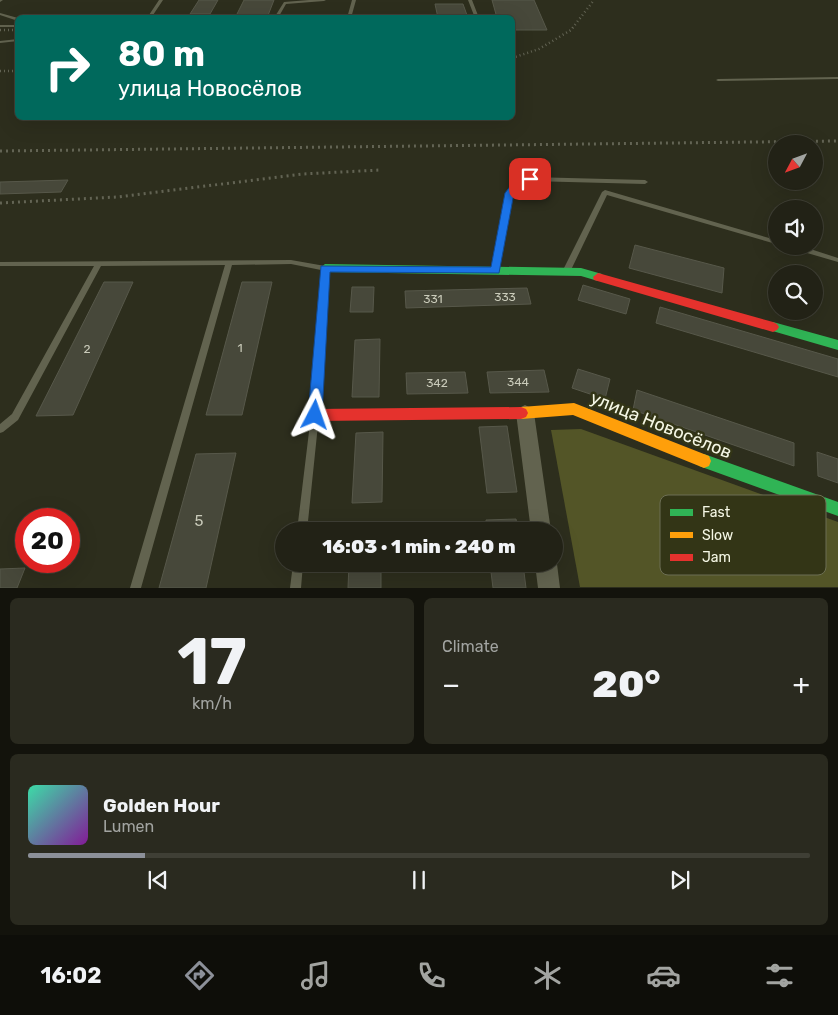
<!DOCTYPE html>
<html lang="en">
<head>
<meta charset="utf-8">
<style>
  body { margin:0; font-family:Rubik,sans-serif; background:#2a2a1f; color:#f1f3f6; height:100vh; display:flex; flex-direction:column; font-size:19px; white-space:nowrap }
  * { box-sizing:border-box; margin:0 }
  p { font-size:16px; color:#a2a4a1 }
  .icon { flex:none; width:28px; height:28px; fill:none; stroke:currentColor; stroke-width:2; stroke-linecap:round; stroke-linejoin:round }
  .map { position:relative; height:588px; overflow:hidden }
  .sheet { display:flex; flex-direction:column; gap:10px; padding:10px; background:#13130c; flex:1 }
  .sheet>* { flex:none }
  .guide { position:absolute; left:15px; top:15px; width:500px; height:105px; border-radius:8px; box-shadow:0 5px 20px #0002,0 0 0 1px #3f3f35; background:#00695c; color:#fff; overflow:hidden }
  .needle { width:32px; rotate:229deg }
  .tools { position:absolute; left:768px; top:135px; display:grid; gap:10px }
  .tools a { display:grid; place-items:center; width:55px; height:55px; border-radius:50%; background:#222216; box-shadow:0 5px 20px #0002,0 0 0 1px #3f3f35; font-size:25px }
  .speed { position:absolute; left:15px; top:508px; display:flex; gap:10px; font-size:25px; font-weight:700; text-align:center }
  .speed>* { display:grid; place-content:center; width:65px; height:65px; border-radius:50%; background:#222216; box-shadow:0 5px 20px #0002,0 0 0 1px #3f3f35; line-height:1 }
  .speed .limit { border:8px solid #d22; background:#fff; color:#111 }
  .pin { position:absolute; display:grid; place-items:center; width:42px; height:42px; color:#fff; margin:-21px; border-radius:10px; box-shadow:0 2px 8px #0006 }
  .me { position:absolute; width:55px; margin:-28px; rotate:4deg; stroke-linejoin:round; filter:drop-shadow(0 0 4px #0008) }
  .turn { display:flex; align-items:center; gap:18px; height:105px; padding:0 20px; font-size:22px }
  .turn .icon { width:65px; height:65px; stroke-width:2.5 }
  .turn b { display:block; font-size:35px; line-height:42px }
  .big { font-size:38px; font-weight:800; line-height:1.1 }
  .sheet .tile { flex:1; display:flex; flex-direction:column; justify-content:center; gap:8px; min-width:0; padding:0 18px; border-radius:8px; background:#2a2a1f }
  .sheet .dial { align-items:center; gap:0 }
  .dial b { font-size:65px; line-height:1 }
  .song { display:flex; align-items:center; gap:15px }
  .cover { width:60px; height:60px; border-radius:8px; background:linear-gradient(135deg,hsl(160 70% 55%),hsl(290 70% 35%)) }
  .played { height:5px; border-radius:2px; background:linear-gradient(90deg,#8c9099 15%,#3f3f35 15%) }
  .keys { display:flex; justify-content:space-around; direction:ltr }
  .heat { display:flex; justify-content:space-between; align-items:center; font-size:28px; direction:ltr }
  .sheet .tiles { flex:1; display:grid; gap:10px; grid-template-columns:1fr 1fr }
  .tile:last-child { grid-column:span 2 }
  .trip { position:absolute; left:275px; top:522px; width:288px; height:50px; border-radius:25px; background:#222216; box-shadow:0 5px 20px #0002,0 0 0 1px #3f3f35; font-weight:800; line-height:50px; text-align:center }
  .dock { display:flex; height:80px; justify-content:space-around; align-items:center; background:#0e0e09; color:#a2a4a1 }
  .dock .icon { width:35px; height:35px }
  .dock .on { color:#8c9099 }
  .dock b { font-size:22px; color:#f1f3f6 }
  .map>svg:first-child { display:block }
  .green { fill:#535527 }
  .building { fill:#47483a; stroke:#57584a }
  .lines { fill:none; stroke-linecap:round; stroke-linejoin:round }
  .lane { fill:#62634f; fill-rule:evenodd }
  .street { fill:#62634f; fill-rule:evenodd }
  .fast { fill:#30b455; fill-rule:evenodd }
  .slow { fill:#ff9f0a; fill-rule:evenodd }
  .jam { fill:#e5322d; fill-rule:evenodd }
  .rail-far1 { stroke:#636454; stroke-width:2.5; stroke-dasharray:1 3; stroke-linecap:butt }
  .rail { stroke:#636454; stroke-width:3; stroke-dasharray:2 4; stroke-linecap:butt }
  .route { fill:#1a73e8; stroke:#114b97 }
  .labels { text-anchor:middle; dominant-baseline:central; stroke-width:5; stroke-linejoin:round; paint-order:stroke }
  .number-label { font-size:12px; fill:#cacbba }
  .near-number-label { font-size:15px; fill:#cacbba }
  .near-street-label { font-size:18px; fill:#f5f7e5; stroke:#333516 }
  .key { fill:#333516; stroke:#6d6f54; stroke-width:1 }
  .key-label { font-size:14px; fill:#f5f7e5 }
</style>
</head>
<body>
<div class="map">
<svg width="838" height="588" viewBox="0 0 838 588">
  <rect width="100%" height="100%" fill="#2d2e1d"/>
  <!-- green -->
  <path class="green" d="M581 429 838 522V587H580L551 430Z"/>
  <!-- building -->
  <path class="building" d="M199 0H218L210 14H190Z
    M244 0H274L267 18H235Z
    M492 0H534L547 30H512V18H497Z
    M435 4H463L468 18H438Z
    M68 180 61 192 0 194V182Z
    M635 245 724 268 722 293 629 268Z
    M104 282H133L73 415 36 416Z
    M242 282H272L242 415H206Z
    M583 285 630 299 626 314 578 300Z
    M352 287H374L373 312H350Z
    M527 288 531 304 406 308 405 291Z
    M660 307 838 359V377L656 323Z
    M380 339 379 397H352L355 340Z
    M578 369 610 379 605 399 572 388Z
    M544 370 549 392 490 393 487 372Z
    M465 372 468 393 407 394 406 373Z
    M637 390 794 443V466L633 410Z
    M507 426 517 492 487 493 479 427Z
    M383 432 382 502 352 503 356 433Z
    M817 452 838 459V483L818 476Z
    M236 453 206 588H159L196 454Z
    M516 519 518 531H487L486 520Z
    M349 564H381V588H348Z
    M490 564H523L526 588H493Z
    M25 568 17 588H0V569Z"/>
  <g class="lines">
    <!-- lane -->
    <path class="lane" d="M0 0H3L0 2Z
      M159 0H163L151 18H147Z
      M309 0H326L324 1 286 4 278 18H274L284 2Z
      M352 0H356L351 18H347Z
      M468 0H472L479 18H475Z
      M0 13 18 18V21L0 15Z
      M0 25H18V27H0Z
      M18 39V41L0 43V41Z
      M838 77V79L718 81 716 80 718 79Z
      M530 177 645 180 648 182 645 184 530 181 520 183 512 193 499 271 495 273H492L491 271 506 193 516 181Z
      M605 190 776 240V244L607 195 570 272 566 275 563 274 562 272 602 192Z
      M789 246H801L838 258V262L790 248Z
      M291 260 325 266 329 268 319 415 307 531H297L311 415 321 270 291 264 232 265 141 588H130L225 265 101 266 18 420 3 432 0 433V424L12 414 94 266H0V262Z
      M293 564H303L301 588H290Z"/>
    <!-- street -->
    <path class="street" d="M525 405 531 408 534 413 551 531H531L516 413 519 408Z
      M554 557 557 564 560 588H538L535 564H554Z"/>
    <!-- fast -->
    <path class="fast" d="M325 264 581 268 602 274 603 277 598 281 581 276 325 272 320 268Z
      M773 322 838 340V350L769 330 767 327 769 324Z
      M704 454 838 502V516L699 466 697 461 699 456Z"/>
    <!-- slow -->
    <path class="slow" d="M574 403 709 456 711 461 709 466 704 468 573 415 521 419 516 417 514 413 516 409 521 407Z"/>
    <!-- jam -->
    <path class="jam" d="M598 273 773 322 777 324 779 327 777 330 773 332 594 280 593 277Z
      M521 407 526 409 528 413 526 417 521 419 315 421 310 419 308 415 310 411 315 409Z"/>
    <!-- rail-far1 -->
    <path class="rail-far1" d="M0 30H13
      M512 58 539 49 571 30 594 0
      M0 71H18"/>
    <!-- rail -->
    <path class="rail" d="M0 151 838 141
      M0 203 117 197 303 174 380 170"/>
  </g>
  <!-- route -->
  <path class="route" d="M530 176 534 179 533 181 521 184 514 193 499 273 330 272 322 415 320 419 315 421 310 419 308 415 321 266 491 267 505 193 515 180Z"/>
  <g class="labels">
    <!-- number labels -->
    <g class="number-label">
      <text x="505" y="297">333</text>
      <text x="433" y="299">331</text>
      <text x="240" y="348">1</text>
      <text x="87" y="349">2</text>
      <text x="518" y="382">344</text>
      <text x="437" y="383">342</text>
    </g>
    <!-- near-number labels -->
    <g class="near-number-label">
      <text x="199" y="521">5</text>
    </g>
    <!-- near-street labels -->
    <g class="near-street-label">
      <text transform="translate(661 425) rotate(22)">улица Новосёлов</text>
    </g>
  </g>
  <!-- legend -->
  <rect x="660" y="495" width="166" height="80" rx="8" class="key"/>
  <rect x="670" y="509" width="23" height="7" fill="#30b455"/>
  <rect x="670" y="532" width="23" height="6" fill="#ff9f0a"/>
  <rect x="670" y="554" width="23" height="7" fill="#e5322d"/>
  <g class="key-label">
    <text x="702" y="517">Fast</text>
    <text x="702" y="540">Slow</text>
    <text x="702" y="562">Jam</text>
  </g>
</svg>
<div class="tools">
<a><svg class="needle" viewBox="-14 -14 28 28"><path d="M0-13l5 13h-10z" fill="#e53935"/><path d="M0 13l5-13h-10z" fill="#a2a4a1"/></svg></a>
<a><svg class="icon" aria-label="sound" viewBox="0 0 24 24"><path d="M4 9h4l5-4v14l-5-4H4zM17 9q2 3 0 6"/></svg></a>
<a><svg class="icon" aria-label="search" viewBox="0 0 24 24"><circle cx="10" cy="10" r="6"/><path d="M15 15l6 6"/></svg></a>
</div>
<div class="speed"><div class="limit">20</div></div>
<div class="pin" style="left:530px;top:179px;background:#d93025"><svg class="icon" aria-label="arrive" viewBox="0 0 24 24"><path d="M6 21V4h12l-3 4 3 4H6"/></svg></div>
<svg class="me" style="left:315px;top:415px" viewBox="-20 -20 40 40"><path d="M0-17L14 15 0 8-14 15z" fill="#1a73e8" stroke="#fff" stroke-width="4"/></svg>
<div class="trip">16:03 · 1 min · 240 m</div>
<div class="guide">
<div class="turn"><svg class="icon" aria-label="right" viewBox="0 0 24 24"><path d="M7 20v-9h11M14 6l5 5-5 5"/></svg><div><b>80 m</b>улица Новосёлов</div></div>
</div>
</div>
<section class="sheet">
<div class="tiles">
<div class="tile dial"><b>17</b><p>km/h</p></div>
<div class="tile"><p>Climate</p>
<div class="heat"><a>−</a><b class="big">20°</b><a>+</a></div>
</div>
<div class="tile">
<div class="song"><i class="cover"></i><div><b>Golden Hour</b><p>Lumen</p></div></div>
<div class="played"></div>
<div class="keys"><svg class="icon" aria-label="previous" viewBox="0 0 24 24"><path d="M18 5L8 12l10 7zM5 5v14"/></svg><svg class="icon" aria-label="pause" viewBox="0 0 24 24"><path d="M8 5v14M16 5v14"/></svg><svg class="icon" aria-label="next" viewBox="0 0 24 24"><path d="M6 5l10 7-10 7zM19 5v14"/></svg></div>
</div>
</div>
</section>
<nav class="dock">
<b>16:02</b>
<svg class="icon on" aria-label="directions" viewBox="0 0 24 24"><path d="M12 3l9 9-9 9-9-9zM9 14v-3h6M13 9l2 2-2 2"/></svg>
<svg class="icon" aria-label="music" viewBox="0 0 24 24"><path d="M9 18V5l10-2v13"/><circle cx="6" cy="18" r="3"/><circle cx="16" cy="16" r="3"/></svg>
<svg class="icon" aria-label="phone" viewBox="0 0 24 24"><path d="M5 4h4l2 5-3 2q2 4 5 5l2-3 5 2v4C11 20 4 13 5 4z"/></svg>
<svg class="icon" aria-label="climate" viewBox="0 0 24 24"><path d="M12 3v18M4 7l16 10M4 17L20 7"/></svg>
<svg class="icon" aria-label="car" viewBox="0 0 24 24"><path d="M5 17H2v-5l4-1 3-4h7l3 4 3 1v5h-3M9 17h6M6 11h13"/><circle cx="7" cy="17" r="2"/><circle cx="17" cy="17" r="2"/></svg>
<svg class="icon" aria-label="filters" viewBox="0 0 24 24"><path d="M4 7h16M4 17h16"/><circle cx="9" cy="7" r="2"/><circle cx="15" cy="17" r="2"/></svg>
</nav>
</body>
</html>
